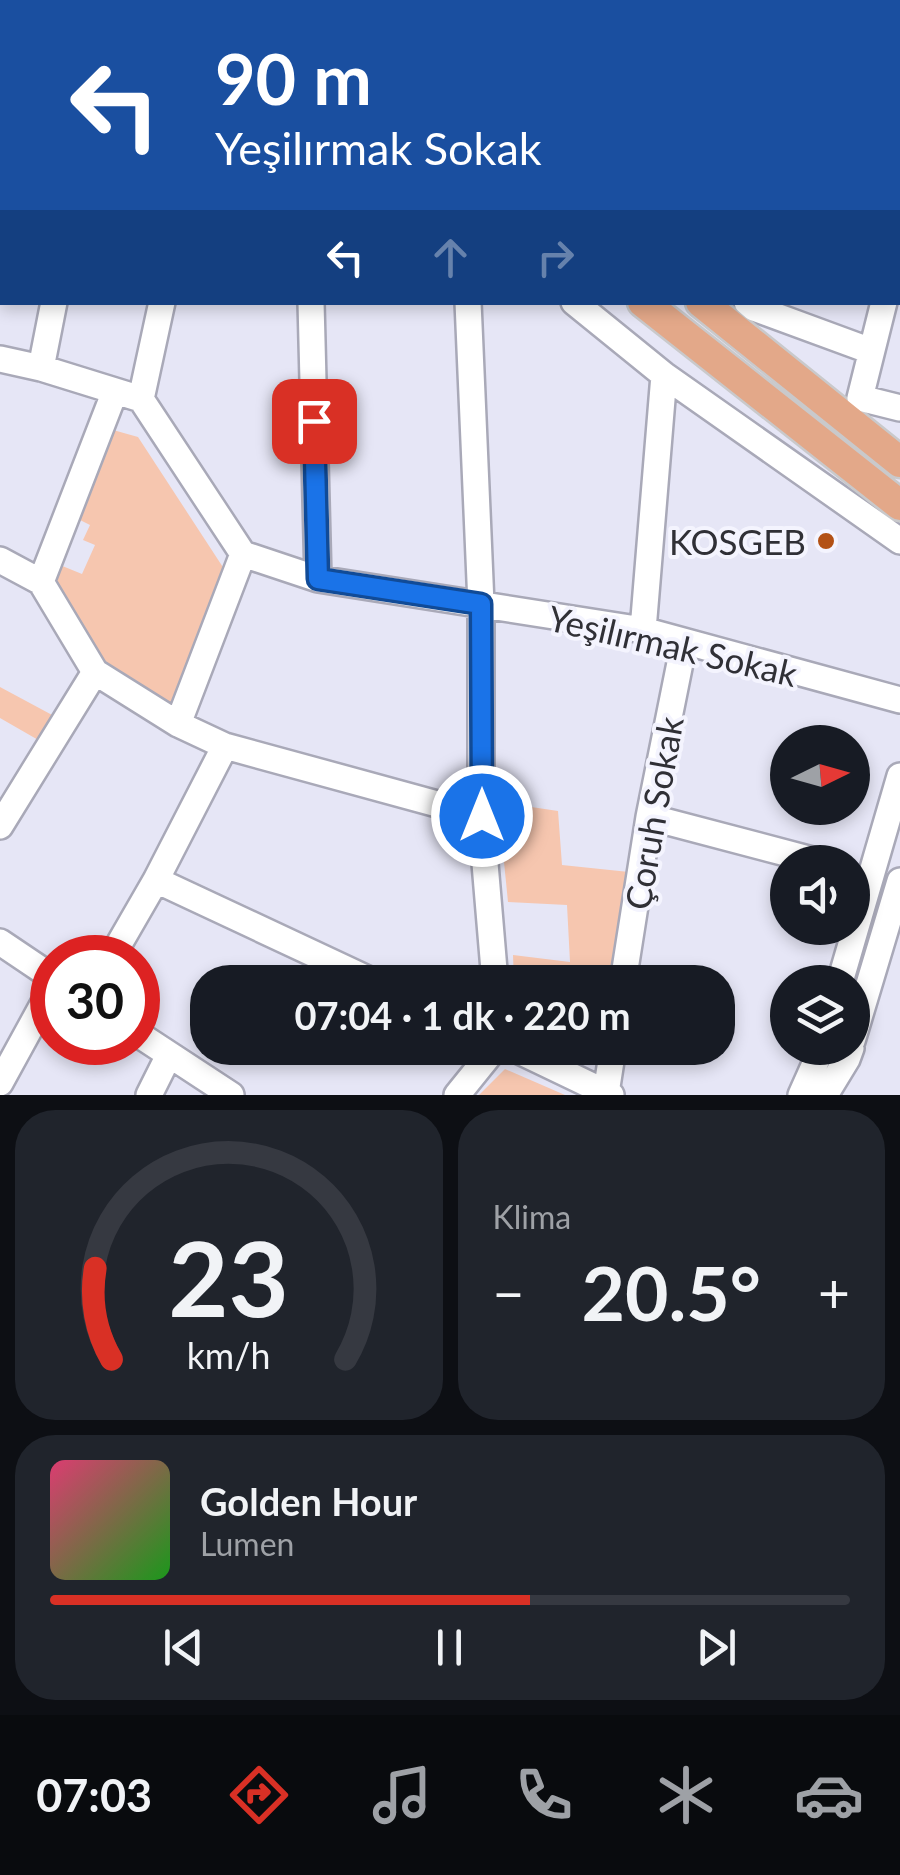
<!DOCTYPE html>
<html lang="tr">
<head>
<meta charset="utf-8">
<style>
  body { margin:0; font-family:Lato,sans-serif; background:#20242c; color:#f1f3f6; height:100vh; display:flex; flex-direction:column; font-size:38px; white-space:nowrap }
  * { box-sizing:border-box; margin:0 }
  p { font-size:32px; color:#9ea1a6 }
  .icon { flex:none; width:55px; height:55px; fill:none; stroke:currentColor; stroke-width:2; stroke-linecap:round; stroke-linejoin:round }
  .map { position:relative; height:1095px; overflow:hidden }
  .panel { display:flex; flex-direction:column; gap:15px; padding:15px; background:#0d0f14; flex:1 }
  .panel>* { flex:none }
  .banner { position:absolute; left:0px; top:0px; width:900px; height:305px; box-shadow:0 5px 15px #0003; background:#1a4fa0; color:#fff; overflow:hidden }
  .needle { width:65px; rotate:85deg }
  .buttons { position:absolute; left:770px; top:725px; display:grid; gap:20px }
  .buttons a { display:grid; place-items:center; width:100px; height:100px; border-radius:50%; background:#171b24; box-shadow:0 5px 15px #0003; font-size:50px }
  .speed { position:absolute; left:30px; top:935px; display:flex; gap:20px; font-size:50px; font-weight:700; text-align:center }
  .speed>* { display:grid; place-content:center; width:130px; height:130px; border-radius:50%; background:#171b24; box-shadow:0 5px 15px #0003; line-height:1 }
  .speed .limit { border:15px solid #d22; background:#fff; color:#111 }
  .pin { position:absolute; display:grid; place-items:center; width:85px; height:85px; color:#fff; margin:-42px; border-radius:20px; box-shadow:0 5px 15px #0006 }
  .me { position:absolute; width:110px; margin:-55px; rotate:0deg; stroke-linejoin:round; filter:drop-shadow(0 0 8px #0008) }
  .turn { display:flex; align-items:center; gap:35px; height:210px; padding:0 50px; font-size:45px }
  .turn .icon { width:130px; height:130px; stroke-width:2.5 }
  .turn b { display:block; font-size:70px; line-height:85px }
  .lanes { display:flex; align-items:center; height:95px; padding:0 50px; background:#0003; justify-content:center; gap:50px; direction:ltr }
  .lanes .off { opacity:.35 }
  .big { font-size:75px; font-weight:700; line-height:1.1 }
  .panel .tile { flex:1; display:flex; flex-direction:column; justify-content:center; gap:15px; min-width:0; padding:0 35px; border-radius:40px; background:#20242c }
  .panel .dial { align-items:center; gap:0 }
  .dial svg { height:260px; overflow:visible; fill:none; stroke:#363941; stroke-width:7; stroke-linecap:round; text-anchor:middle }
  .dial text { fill:#f1f3f6; stroke:none }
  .song { display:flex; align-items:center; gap:30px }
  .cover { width:120px; height:120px; border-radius:15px; background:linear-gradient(135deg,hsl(340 70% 55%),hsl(120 70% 35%)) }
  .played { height:10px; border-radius:5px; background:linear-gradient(90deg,#d93025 60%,#363941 60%) }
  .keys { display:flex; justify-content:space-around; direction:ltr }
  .heat { display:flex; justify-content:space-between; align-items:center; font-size:55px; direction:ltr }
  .panel .tiles { flex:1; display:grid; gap:15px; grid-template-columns:1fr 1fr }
  .tile:last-child { grid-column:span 2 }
  .trip { position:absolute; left:190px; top:965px; width:545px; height:100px; border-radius:40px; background:#171b24; box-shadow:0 5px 15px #0003; font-weight:700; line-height:100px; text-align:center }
  .tabs { display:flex; height:160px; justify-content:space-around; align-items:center; background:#090b0e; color:#9ea1a6 }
  .tabs .icon { width:70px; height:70px }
  .tabs .active { color:#d93025 }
  .tabs b { font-size:45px; color:#f1f3f6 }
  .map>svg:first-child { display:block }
  .green { fill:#f6c6af }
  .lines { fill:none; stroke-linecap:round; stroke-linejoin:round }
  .minor-casing { stroke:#a9a9b8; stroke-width:30 }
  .major-casing { stroke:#c9c9cb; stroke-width:35 }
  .minor { stroke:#fff; stroke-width:25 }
  .major { stroke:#e3a889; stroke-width:30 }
  .route-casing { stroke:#114b97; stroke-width:25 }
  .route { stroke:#1a73e8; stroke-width:18 }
  .poi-dot { fill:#b35115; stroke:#f4f4fe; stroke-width:4 }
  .labels { text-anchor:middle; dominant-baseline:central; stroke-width:8; stroke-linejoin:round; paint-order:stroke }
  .poi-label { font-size:35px; fill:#303036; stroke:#f4f4fe; text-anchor:end }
  .street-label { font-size:35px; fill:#303036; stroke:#f4f4fe }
</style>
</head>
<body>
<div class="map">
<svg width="900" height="1095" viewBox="0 0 900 1095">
  <rect width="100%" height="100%" fill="#e6e6f6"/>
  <!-- green -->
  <path class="green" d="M106 428 138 437 230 578 175 711 113 673 83 642 48 579 55 563 82 574 95 545 83 540 90 525 74 517Z
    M0 687 54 716 40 741 0 718Z
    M498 802 558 811 562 865 629 872 610 982H514L513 955 570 962 567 905 508 902Z
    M505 1069 565 1095H479Z"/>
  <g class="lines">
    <!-- minor casing -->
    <g class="minor-casing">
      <path id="minor" d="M192 0 195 2
        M371 0 374 2
        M123 2 124 0
        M238 2 239 0
        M468 2V0
        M627 2V0
        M784 2 785 0
        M0 21H2
        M0 177 2 178
        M898 247 900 237
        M311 302 318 579
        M468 302 481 604V816L495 982
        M574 302 664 375 900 541
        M747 302 754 308 871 351
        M884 302 860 398 900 408
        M0 359 41 368 141 399 243 554 318 579 643 630 900 700
        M41 368 54 302
        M141 399 162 302
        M0 560 41 582 95 672 178 724 225 746 481 816
        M41 582 115 391
        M643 630 664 375
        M178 724 243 554
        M649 817 820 862
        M0 826 95 672
        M156 880 374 982
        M0 942 52 977
        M111 958 156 880 225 746
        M623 982 649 817 684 643
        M840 982 900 776
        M138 1034 231 1095
        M852 1041 900 881
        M513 1048 611 1095
        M0 1083 52 988
        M606 1093 613 1048
        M149 1095 169 1055
        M457 1095 495 1048
        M801 1095 822 1048
        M825 1095 847 1059 851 1048"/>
    </g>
    <!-- major casing -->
    <g class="major-casing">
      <path id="major" d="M254 0 257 2
        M308 0 312 2
        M643 302 900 505
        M701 302 900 462"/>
    </g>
    <!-- minor -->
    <use href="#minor" class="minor"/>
    <!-- major -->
    <use href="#major" class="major"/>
  </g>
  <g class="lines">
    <!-- route casing -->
    <g class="route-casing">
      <path id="route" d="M314 421 318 579 481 604 482 816"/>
    </g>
    <!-- route -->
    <use href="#route" class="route"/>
  </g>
  <!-- markers -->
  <circle class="poi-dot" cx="826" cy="541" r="10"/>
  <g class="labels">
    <!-- poi labels -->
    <g class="poi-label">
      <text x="806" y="541">KOSGEB</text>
    </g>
    <!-- street labels -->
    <g class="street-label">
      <text transform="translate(673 645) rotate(13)">Yeşilırmak Sokak</text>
      <text transform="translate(653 813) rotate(-80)">Çoruh Sokak</text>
    </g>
  </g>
</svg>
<div class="buttons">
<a><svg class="needle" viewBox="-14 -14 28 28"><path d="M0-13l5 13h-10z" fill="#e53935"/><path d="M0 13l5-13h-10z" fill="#9ea1a6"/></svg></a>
<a><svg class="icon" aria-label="sound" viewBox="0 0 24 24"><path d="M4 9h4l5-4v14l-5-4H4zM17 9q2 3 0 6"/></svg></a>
<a><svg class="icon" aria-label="layers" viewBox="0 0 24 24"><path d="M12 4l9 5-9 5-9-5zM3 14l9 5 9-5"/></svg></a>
</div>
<div class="speed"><div class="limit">30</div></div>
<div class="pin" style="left:314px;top:421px;background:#d93025"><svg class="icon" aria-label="arrive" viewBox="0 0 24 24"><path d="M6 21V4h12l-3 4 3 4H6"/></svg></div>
<svg class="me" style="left:482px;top:816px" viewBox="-20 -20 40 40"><circle r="17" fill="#1a73e8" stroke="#fff" stroke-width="3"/><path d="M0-11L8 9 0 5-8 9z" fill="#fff"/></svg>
<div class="trip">07:04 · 1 dk · 220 m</div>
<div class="banner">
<div class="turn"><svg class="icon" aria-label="left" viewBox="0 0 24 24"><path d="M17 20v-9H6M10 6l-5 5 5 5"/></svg><div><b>90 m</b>Yeşilırmak Sokak</div></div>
<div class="lanes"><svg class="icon" aria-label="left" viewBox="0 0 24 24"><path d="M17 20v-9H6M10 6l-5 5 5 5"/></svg><svg class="icon off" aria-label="ahead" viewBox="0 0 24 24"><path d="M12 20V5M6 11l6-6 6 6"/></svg><svg class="icon off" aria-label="right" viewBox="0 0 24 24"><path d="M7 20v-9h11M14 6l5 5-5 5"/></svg></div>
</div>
</div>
<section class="panel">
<div class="tiles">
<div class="tile dial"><svg viewBox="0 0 100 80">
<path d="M14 69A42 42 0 1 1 86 69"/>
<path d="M14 69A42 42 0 0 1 9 41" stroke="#d93025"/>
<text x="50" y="56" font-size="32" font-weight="700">23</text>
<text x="50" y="72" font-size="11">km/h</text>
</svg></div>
<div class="tile"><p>Klima</p>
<div class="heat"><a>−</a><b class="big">20.5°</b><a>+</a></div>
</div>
<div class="tile">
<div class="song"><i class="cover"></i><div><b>Golden Hour</b><p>Lumen</p></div></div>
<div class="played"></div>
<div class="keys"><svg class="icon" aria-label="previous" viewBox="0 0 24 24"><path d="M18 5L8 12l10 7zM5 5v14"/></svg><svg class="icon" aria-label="pause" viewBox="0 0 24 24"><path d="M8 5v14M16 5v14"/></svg><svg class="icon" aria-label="next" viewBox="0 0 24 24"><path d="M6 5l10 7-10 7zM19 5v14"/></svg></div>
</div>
</div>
</section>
<nav class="tabs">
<b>07:03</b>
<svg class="icon active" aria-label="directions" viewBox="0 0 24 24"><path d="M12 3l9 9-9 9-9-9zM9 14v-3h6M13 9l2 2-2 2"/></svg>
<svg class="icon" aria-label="music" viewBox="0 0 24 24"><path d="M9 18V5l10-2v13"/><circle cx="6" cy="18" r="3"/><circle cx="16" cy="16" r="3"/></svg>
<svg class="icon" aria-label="phone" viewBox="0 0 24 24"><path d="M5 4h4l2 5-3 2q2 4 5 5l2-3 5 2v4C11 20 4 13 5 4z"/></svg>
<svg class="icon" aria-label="climate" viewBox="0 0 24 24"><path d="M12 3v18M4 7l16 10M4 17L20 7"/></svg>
<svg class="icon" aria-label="car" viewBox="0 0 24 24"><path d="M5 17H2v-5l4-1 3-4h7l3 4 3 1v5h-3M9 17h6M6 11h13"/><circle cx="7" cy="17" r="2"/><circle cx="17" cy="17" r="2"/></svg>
</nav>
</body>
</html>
